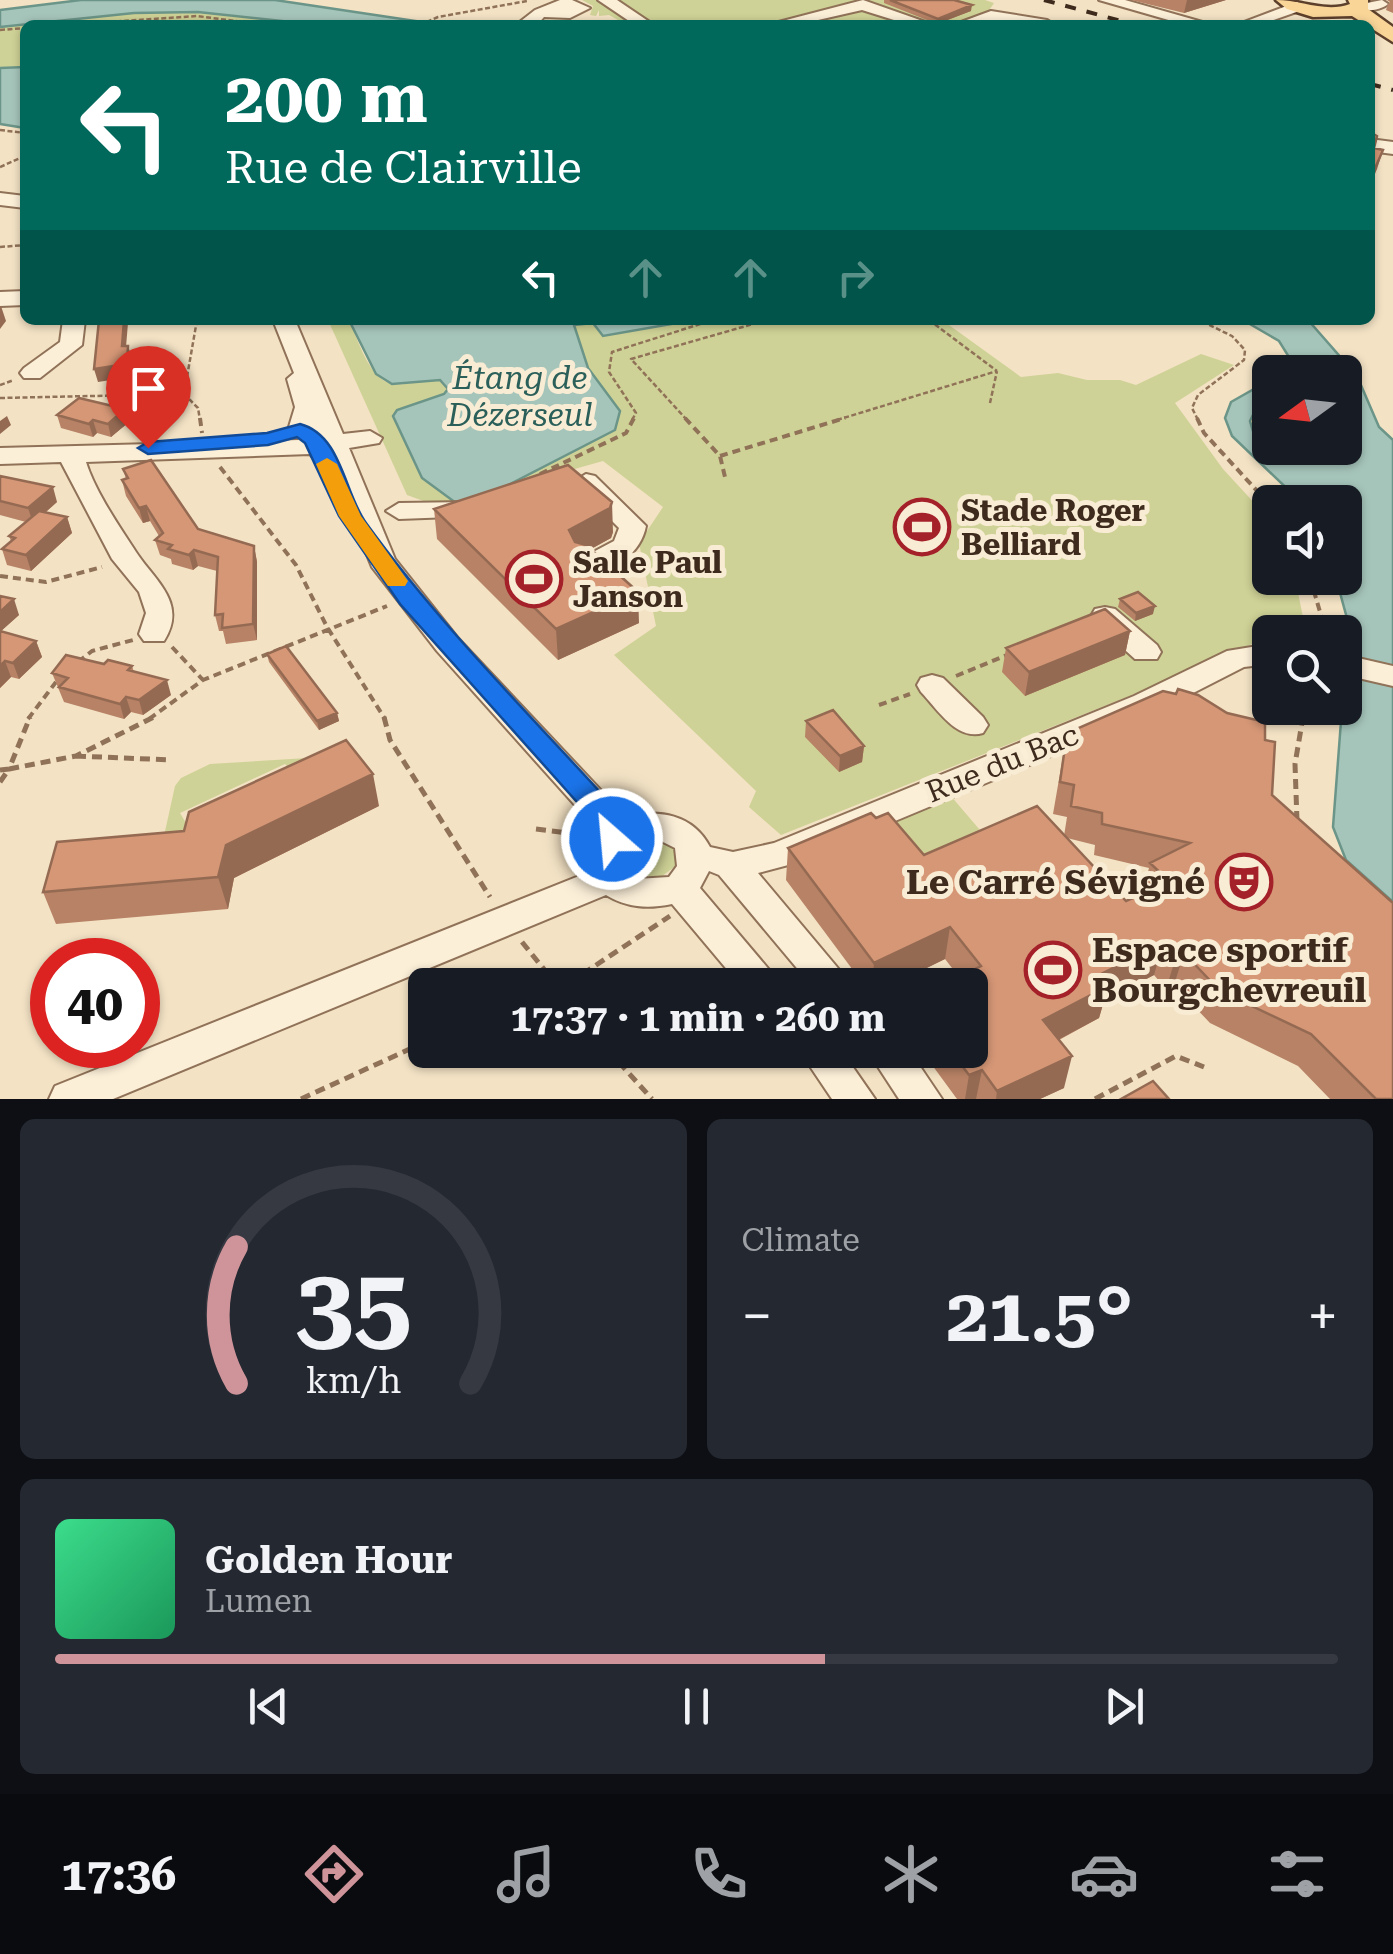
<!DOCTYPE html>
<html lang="en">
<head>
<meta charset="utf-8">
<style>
  body { margin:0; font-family:"Roboto Serif",serif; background:#242831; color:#f1f3f6; height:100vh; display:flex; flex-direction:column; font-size:38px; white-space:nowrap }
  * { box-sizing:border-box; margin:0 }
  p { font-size:32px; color:#9ea1a6 }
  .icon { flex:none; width:55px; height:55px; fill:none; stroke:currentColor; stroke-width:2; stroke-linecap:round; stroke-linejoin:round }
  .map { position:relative; height:1099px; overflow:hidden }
  .side { display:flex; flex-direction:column; gap:20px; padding:20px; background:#0d0f14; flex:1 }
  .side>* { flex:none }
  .banner { position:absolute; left:20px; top:20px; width:1355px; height:305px; border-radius:15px; box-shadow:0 2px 8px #0004; background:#00695c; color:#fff; overflow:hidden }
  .needle { width:65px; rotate:255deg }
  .controls { position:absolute; left:1252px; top:355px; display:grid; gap:20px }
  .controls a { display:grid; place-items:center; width:110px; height:110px; border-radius:15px; background:#171b24; box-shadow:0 2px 8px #0004; font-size:50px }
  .speed { position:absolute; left:30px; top:938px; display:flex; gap:20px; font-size:50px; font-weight:700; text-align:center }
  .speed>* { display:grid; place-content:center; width:130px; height:130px; border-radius:50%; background:#171b24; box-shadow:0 2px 8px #0004; line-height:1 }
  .speed .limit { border:15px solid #d22; background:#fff; color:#111 }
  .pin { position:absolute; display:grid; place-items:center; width:85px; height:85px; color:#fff; margin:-102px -42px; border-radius:50% 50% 50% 0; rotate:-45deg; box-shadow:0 0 10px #0007 }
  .pin .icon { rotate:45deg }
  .me { position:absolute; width:110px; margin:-55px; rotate:333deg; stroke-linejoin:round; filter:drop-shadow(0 0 8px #0008) }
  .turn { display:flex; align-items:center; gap:35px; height:210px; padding:0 40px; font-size:45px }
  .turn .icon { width:130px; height:130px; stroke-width:2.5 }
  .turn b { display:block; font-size:70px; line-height:85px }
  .lanes { display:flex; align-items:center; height:95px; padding:0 40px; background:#0003; justify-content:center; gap:50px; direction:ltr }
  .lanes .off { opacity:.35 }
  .big { font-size:75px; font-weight:700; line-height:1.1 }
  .side .card { flex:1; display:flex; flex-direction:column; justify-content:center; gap:15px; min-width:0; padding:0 35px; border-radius:15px; background:#242831 }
  .side .dial { align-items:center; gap:0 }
  .dial svg { height:260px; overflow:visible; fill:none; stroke:#363941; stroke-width:7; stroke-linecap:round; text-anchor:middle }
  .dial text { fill:#f1f3f6; stroke:none }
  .song { display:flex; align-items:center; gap:30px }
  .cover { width:120px; height:120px; border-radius:15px; background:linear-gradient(135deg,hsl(150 70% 55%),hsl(150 70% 35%)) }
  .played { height:10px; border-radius:5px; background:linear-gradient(90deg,#cf949a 60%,#363941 60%) }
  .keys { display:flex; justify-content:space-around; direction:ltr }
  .heat { display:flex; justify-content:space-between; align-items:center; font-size:55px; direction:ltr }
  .side .tiles { flex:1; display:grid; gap:20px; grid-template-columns:1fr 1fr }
  .card:last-child { grid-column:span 2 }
  .trip { position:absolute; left:408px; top:968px; width:580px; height:100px; border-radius:15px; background:#171b24; box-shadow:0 2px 8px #0004; font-weight:700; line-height:100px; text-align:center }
  .tab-bar { display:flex; height:160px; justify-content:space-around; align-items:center; background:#090b0e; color:#9ea1a6 }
  .tab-bar .icon { width:70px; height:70px }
  .tab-bar .selected { color:#cf949a }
  .tab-bar b { font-size:45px; color:#f1f3f6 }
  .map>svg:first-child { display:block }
  .green { fill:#cfd296 }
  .sand { fill:#f1d69e }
  .water { fill:#a6c5ba; stroke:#6b9588; stroke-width:2.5 }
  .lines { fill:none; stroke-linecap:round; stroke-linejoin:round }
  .minor-casing { stroke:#907258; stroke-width:4 }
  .major-casing { stroke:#5d402c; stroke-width:5 }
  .path-far2 { stroke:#907258; stroke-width:2.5; stroke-dasharray:5 2.5; stroke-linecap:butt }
  .path-far1 { stroke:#907258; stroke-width:4; stroke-dasharray:8 5; stroke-linecap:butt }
  .path { stroke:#907258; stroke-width:5; stroke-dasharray:10 6; stroke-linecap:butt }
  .minor { fill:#fcefd8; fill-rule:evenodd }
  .major { fill:#f9d598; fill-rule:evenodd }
  .rail { stroke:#3e2b1d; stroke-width:4; stroke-dasharray:11 11; stroke-linecap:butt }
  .wall { fill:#b78265; fill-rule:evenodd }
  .shaded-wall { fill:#956a53 }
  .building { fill:#d59776; stroke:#956a53; stroke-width:2.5 }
  .route { fill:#1a73e8; stroke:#114b97; stroke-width:2.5 }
  .slow { fill:#f59e0b }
  .labels { text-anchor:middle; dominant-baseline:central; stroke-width:10; stroke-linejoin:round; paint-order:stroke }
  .poi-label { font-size:30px; font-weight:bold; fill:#3e2b1d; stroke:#f9ecd4; text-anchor:start }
  .street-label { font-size:30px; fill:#3e2b1d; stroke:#f9ecd4 }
  .water-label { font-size:32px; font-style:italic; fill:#2b5f59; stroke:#f9ecd4 }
  .near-poi-label { font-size:35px; font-weight:bold; fill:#3e2b1d; stroke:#f9ecd4; text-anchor:end }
</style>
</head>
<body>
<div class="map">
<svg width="1393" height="1099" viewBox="0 0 1393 1099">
  <rect width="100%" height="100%" fill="#f3e2c4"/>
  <!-- green -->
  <path class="green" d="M582 0H985L994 3 979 25H627L609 15 599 16V10L596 16 590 15 593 6Z
    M198 12 319 25H25V67L0 68V27L134 13Z
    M328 320H349C358 339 369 380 393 384 408 386 425 378 440 380L449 389 444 394 398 410 620 411 588 368 573 325 583 322 677 325 694 320H942L1021 377 1058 373 1087 380H1120L1136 385 1201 354 1234 365 1175 403 1223 469 1270 520V578H1295L1306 632H1270V641L1254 643 1215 662 781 835 749 807 756 791 614 655 656 626 639 543 663 507 603 461 440 507 407 495Z
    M324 757 292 771 285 764 180 813 196 840 164 836 175 786 181 778 210 764Z
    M950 795 997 850 935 878 892 828 895 818Z
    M655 835 675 844 678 864 661 877 637 875 624 859 627 847Z"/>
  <!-- sand -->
  <path class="sand" d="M1264 391 1270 392V448H1297L1289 462 1259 451 1250 422Z"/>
  <!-- water -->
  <path class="water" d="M81 0H275L442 25H319L198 12 134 13 0 27V10Z
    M25 67V128L0 124V68Z
    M349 320H694L603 336 593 323 574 325 588 368 620 411 615 430 479 500 456 503 422 478 393 416 397 410 444 394 448 389 440 380 392 384 376 374Z
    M1243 320H1308L1357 376 1379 427 1393 440V902L1346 860 1333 827 1342 708H1345L1348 622 1336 578H1345V502H1301L1232 436 1225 418 1231 402 1270 380V392H1264L1250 421 1259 451 1289 462 1297 448H1345V372H1282L1289 357 1279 341Z"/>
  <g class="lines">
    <!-- minor casing -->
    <g class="minor-casing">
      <path id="minor" d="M560 0H572L590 8 570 18 544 17 537 25 517 24 535 10Z
        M598 0H617L654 25H635Z
        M863 0 934 25H910L862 10 796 25H767Z
        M1099 0H1125L1213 25H1186Z
        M1382 0 1388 4C1380 11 1360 13 1352 6Z
        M1297 2 1305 7 1302 10 1259 25H1236Z
        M991 11 1047 20 1055 25 992 21 953 25Z
        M1370 139 1393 142V154L1370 151Z
        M0 193 25 196V208L0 205Z
        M25 291V305L0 306V292Z
        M63 320H85L82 345 40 378H24L20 373 24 368 60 342Z
        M273 320H295L343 434 370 431 382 438 379 443 349 448 395 559 457 637 626 817C659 809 693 814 710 847L733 852 774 843 1134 696 1227 651 1270 644V664L1244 667 1156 712 792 864 758 873 852 985H811L719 875 709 871 700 888 782 985H740L672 904C648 909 628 908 606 895L113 1099H49L55 1086 589 872 587 855 599 832 437 651 372 567 328 460 314 459 310 454 86 462C95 491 119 526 136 552 155 581 188 603 164 641H144L139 634 146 613 139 592 112 559 61 462 0 464V448L299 440 288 430 295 407 287 379 294 373ZM653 837 675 848 677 866 669 877 636 879 622 867 621 855 638 840Z
        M586 474 595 476 646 526C641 554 609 578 580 571L576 565 580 559 614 541 619 528 573 482Z
        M469 502 478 504 482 510 478 516 399 519 386 511 399 503Z
        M1105 607 1115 609 1157 645 1161 652 1157 659H1135L1095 623 1091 616 1095 609Z
        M1345 655 1393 666V686L1345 675Z
        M932 675 943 678 983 717 988 725 983 733C957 741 938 710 921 692L917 685 921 678Z
        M799 1050H841L875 1099H832Z
        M867 1050H909L942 1099H899Z"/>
    </g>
    <!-- major casing -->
    <g class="major-casing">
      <path id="major" d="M1276 0C1301 0 1326 13 1350 4L1348 0H1368V9L1393 27V42L1352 16 1313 17 1287 9Z"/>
    </g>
    <!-- path-far2 -->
    <path class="path-far2" d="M64 25 197 16 266 25
      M420 25 438 17 527 1
      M0 30 25 28
      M0 130 25 133
      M0 167 25 156
      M0 247 25 245
      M197 320 184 394 198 408 200 420
      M929 320 997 371
      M0 385 14 380
      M0 398 184 394
      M990 403 997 371
      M632 420 636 413 609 372 612 352 713 320
      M687 420 631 359 767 320
      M837 420 997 371
      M1198 420 1192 408 1198 395 1244 360 1245 350 1232 336 1199 320"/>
    <!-- path-far1 -->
    <path class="path-far1" d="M200 418 202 433
      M685 418 720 456 725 477
      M1197 418 1204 433 1270 505
      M720 456 845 418
      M220 467 296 565 327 627 385 719
      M540 474 626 433 634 418
      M0 576 46 582 102 567
      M1310 578 1323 622 1320 632
      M172 647 203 680
      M78 662 92 651 133 640
      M956 676 1007 655
      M879 705 910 694
      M28 719 56 682
      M149 719 203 680 387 606
      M1302 719 1304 708"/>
    <!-- path -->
    <path class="path" d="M384 717 390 740 490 897
      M76 756 171 760
      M0 770 9 769 30 717
      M0 782 9 769 76 756 154 717
      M1297 821 1295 764 1303 717
      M536 829 577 834 579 828
      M522 942 551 978 572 981 670 916
      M538 985 551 978 556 985
      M608 1050 652 1099
      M301 1099 425 1042
      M1095 1099 1176 1056 1204 1067"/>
    <!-- minor -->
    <use href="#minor" class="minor"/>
    <!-- major -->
    <use href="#major" class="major"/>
    <!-- rail -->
    <path class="rail" d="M1044 0 1136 25
      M1370 84 1393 90"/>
  </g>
  <!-- wall -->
  <path class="wall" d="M884 0H954L971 11 937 24 884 3Z
    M1131 0H1226L1184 13Z
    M1387 0H1393V13L1386 10 1388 4 1390 2Z
    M57 415 129 422 111 437 97 433 93 437 61 428Z
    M123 469 198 529 254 546 257 562V640L226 644 223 631H219L215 615 217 571 198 566 193 570 172 564 171 559 160 555 155 540 159 536 150 521 143 523 126 496 122 480 126 479Z
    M0 476 57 502 46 512 67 517 72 533 31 571 7 565 2 549 11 541 9 536 26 522 0 515Z
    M434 509 613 532 611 538 591 549 639 623 558 660 437 539Z
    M0 596 19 615 1 631 36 641 42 657 19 679 11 677 0 688Z
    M1120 599 1153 614 1135 621 1118 607Z
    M1130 631 1125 655 1025 696 1002 672 1006 648Z
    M267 654 337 713 339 721 319 730 269 662Z
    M104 664 132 666 134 672 171 695 143 715 131 712 124 719 64 702 52 673Z
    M806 721 864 746 862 762 839 772 805 737Z
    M1067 733 1265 740 1272 795 1393 1099H1330L1298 1066 1210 1023 1174 985 1166 989 1154 975 1104 1001 1099 1018 1059 1040 1064 1088 1040 1099H957L924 1054 925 1050H970L959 977 945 959 892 985H864L786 880 788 848 876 818 924 855 1064 836 1067 817 1053 814ZM1067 838 1095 845 1094 855 1149 868 1142 894 1126 901Z
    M379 806 234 878 228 909 56 924 43 892 184 831Z"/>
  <!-- shaded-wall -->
  <path class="shaded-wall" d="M1187 0H1226L1184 13Z
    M972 5 971 11 937 24 938 19Z
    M1383 150 1377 169 1370 186V180Z
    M1 306 6 321 0 329V308Z
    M124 320H139V322L128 323 125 359 122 346Z
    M128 346 132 358 130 377 98 382 94 369Z
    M125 409 129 422 111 437 108 424Z
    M7 416 11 425 0 434V421Z
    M93 420 97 433 93 437 89 424Z
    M53 487 57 502 33 523 28 508Z
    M612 502 613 532 611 538 571 560 569 530Z
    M146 506 150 521 143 523 139 508Z
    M67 517 72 533 31 571 26 555Z
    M254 546 257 562V640L253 624Z
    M194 550 198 566 193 570 189 555Z
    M638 592 639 623 558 660 556 629Z
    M14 599 19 615 0 632V612Z
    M1155 606 1153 614 1135 621 1136 613Z
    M1130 631 1125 655 1025 696 1029 672Z
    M36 641 42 657 19 679 13 663Z
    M5 661 11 677 0 688V666Z
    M167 680 171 695 143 715 139 700Z
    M126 697 131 712 124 719 120 704Z
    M337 713 339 721 319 730 317 721Z
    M864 746 862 762 839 772 840 756Z
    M373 774 379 806 234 878 228 909 218 877 226 845Z
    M950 927 945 959 892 985H872L874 963Z
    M1163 943 1154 975 1104 1001 1099 1018 1035 1052 1043 1020 1097 976Z
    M1184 953 1174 985 1166 989 1176 957Z
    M1072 1056 1064 1088 1040 1099H996L997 1091Z
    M982 1070 976 1099H965L969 1075Z"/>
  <!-- building -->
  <path class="building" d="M890 0H954L972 5 938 19Z
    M1370 132 1377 136 1374 148 1383 150 1370 180Z
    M99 320H124L122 346H128L127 364 94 369Z
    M79 398 125 409 108 424 93 420 89 424 57 415Z
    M151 460 198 529 254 546 253 624 222 628 223 614 215 615 218 557 194 550 189 555 168 549 172 545 155 540 163 533 146 506 139 508 122 480 128 478 123 469Z
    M568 465 612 502 610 508 569 530 575 542 586 545 638 592 556 629 434 509Z
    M0 476 53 487 28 508 0 501Z
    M39 511 67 517 26 555 2 549 15 538 9 536Z
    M1138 592 1155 606 1136 613 1120 599Z
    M0 596 14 599 0 612Z
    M1105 609 1130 631 1029 672 1006 648Z
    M0 631 36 641 13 663 5 661 0 666Z
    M286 646 337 713 317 721 267 654Z
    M66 655 104 664 108 660 132 666 128 670 167 680 139 700 126 697 120 704 59 687 68 678 52 673Z
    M1178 689 1198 695 1227 713 1265 722V740L1275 742 1272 795 1393 903V1099H1376L1311 1034 1220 991 1184 953 1176 957 1163 943 1097 976 1108 986 1043 1020 1072 1056 997 1091 982 1070 969 1075 950 1050H970V985H943L981 966 950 927 874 963 788 848 871 813 876 818 888 813 924 855 1037 806 1126 901 1170 882 1150 863 1190 843 1102 824V813L1071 806 1074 785 1060 782 1067 733 1163 691 1176 694Z
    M833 710 864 746 840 756 806 721Z
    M346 740 373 774 226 845 218 877 43 892 57 842 184 831 189 812Z
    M1153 1081 1169 1099H1121Z"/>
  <!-- route -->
  <path class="route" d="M300 424C342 435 344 493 366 523 439 624 528 713 613 806L634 833 629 841 612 850 602 847 598 839 602 831 593 820 400 604 339 516 305 443 297 437 268 445 148 454 138 448 148 442 267 433Z"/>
  <!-- slow -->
  <path class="slow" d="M327 458 337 464 361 516 408 581 405 586H388L339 516 316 464Z"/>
  <!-- icons -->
  <defs>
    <g id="stadium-ring" transform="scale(2.875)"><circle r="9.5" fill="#f9ecd4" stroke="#a5212a" stroke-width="1.5"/><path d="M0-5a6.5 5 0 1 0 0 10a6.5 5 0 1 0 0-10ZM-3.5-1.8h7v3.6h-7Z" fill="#a5212a"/></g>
    <g id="theatre-ring" transform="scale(2.875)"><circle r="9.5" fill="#f9ecd4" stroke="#a5212a" stroke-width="1.5"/><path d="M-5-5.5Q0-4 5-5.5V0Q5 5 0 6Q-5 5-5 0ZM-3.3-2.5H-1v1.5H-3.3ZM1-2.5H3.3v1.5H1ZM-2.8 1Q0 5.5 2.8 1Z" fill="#a5212a"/></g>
  </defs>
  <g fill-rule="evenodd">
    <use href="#stadium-ring" x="922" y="527"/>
    <use href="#stadium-ring" x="534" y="579"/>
    <use href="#theatre-ring" x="1244" y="882"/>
    <use href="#stadium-ring" x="1053" y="970"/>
  </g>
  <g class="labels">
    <!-- poi labels -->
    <g class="poi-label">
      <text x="961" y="510">Stade Roger<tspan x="961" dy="34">Belliard</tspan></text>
      <text x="573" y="562">Salle Paul<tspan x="573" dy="34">Janson</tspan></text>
    </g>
    <!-- street labels -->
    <g class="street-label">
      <text transform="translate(1002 763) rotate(-22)">Rue du Bac</text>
    </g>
    <!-- water labels -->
    <g class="water-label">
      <text x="520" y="378">Étang de<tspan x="520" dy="37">Dézerseul</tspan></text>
    </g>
    <!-- near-poi labels -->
    <g class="near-poi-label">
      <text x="1205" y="882">Le Carré Sévigné</text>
      <text x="1092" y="950" text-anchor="start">Espace sportif<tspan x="1092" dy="40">Bourgchevreuil</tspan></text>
    </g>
  </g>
</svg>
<div class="controls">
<a><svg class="needle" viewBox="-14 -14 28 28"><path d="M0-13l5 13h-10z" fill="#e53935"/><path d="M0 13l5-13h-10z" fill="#9ea1a6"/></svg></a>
<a><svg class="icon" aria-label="sound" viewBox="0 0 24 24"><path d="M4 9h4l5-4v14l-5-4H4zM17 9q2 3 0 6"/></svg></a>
<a><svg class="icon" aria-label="search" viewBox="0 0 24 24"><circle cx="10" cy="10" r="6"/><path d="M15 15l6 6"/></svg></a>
</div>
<div class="speed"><div class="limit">40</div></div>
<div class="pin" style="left:148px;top:448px;background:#d93025"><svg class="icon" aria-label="arrive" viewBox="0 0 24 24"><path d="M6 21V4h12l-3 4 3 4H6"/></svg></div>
<svg class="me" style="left:612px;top:839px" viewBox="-20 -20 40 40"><circle r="17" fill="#1a73e8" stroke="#fff" stroke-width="3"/><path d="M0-11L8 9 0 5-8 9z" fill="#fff"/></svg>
<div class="trip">17:37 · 1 min · 260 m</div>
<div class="banner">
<div class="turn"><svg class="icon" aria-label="left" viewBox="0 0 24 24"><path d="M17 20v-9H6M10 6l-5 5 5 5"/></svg><div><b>200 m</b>Rue de Clairville</div></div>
<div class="lanes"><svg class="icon" aria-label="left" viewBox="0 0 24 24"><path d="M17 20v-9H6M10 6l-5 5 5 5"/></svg><svg class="icon off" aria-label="ahead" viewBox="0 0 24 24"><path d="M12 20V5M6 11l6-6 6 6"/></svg><svg class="icon off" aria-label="ahead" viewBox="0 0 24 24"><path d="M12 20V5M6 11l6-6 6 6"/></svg><svg class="icon off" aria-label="right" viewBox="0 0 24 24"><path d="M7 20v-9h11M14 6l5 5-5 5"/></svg></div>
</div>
</div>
<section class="side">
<div class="tiles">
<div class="card dial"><svg viewBox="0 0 100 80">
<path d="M14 69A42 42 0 1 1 86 69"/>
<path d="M14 69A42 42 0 0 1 14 27" stroke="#cf949a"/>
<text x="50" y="56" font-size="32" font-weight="700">35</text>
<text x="50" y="72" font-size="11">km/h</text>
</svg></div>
<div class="card"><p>Climate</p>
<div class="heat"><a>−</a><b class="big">21.5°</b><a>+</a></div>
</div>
<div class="card">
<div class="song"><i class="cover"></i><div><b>Golden Hour</b><p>Lumen</p></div></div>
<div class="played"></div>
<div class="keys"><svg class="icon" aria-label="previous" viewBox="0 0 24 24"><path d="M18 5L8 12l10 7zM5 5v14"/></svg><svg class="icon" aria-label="pause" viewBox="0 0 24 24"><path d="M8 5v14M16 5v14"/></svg><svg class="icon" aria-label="next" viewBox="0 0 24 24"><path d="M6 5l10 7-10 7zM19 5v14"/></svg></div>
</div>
</div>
</section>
<nav class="tab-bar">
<b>17:36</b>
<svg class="icon selected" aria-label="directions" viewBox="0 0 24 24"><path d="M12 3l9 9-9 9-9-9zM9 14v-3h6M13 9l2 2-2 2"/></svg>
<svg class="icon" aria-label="music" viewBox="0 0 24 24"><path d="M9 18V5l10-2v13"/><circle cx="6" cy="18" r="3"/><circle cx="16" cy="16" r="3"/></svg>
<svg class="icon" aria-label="phone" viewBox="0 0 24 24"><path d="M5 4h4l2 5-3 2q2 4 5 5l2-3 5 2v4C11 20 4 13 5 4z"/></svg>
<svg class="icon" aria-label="climate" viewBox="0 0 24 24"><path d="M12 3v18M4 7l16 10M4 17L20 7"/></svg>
<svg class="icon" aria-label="car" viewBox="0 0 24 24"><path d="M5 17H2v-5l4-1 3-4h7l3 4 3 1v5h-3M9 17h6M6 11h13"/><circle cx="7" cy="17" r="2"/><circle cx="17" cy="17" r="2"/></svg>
<svg class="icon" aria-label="filters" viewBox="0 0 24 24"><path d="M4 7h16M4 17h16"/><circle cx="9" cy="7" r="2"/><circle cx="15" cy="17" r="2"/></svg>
</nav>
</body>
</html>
